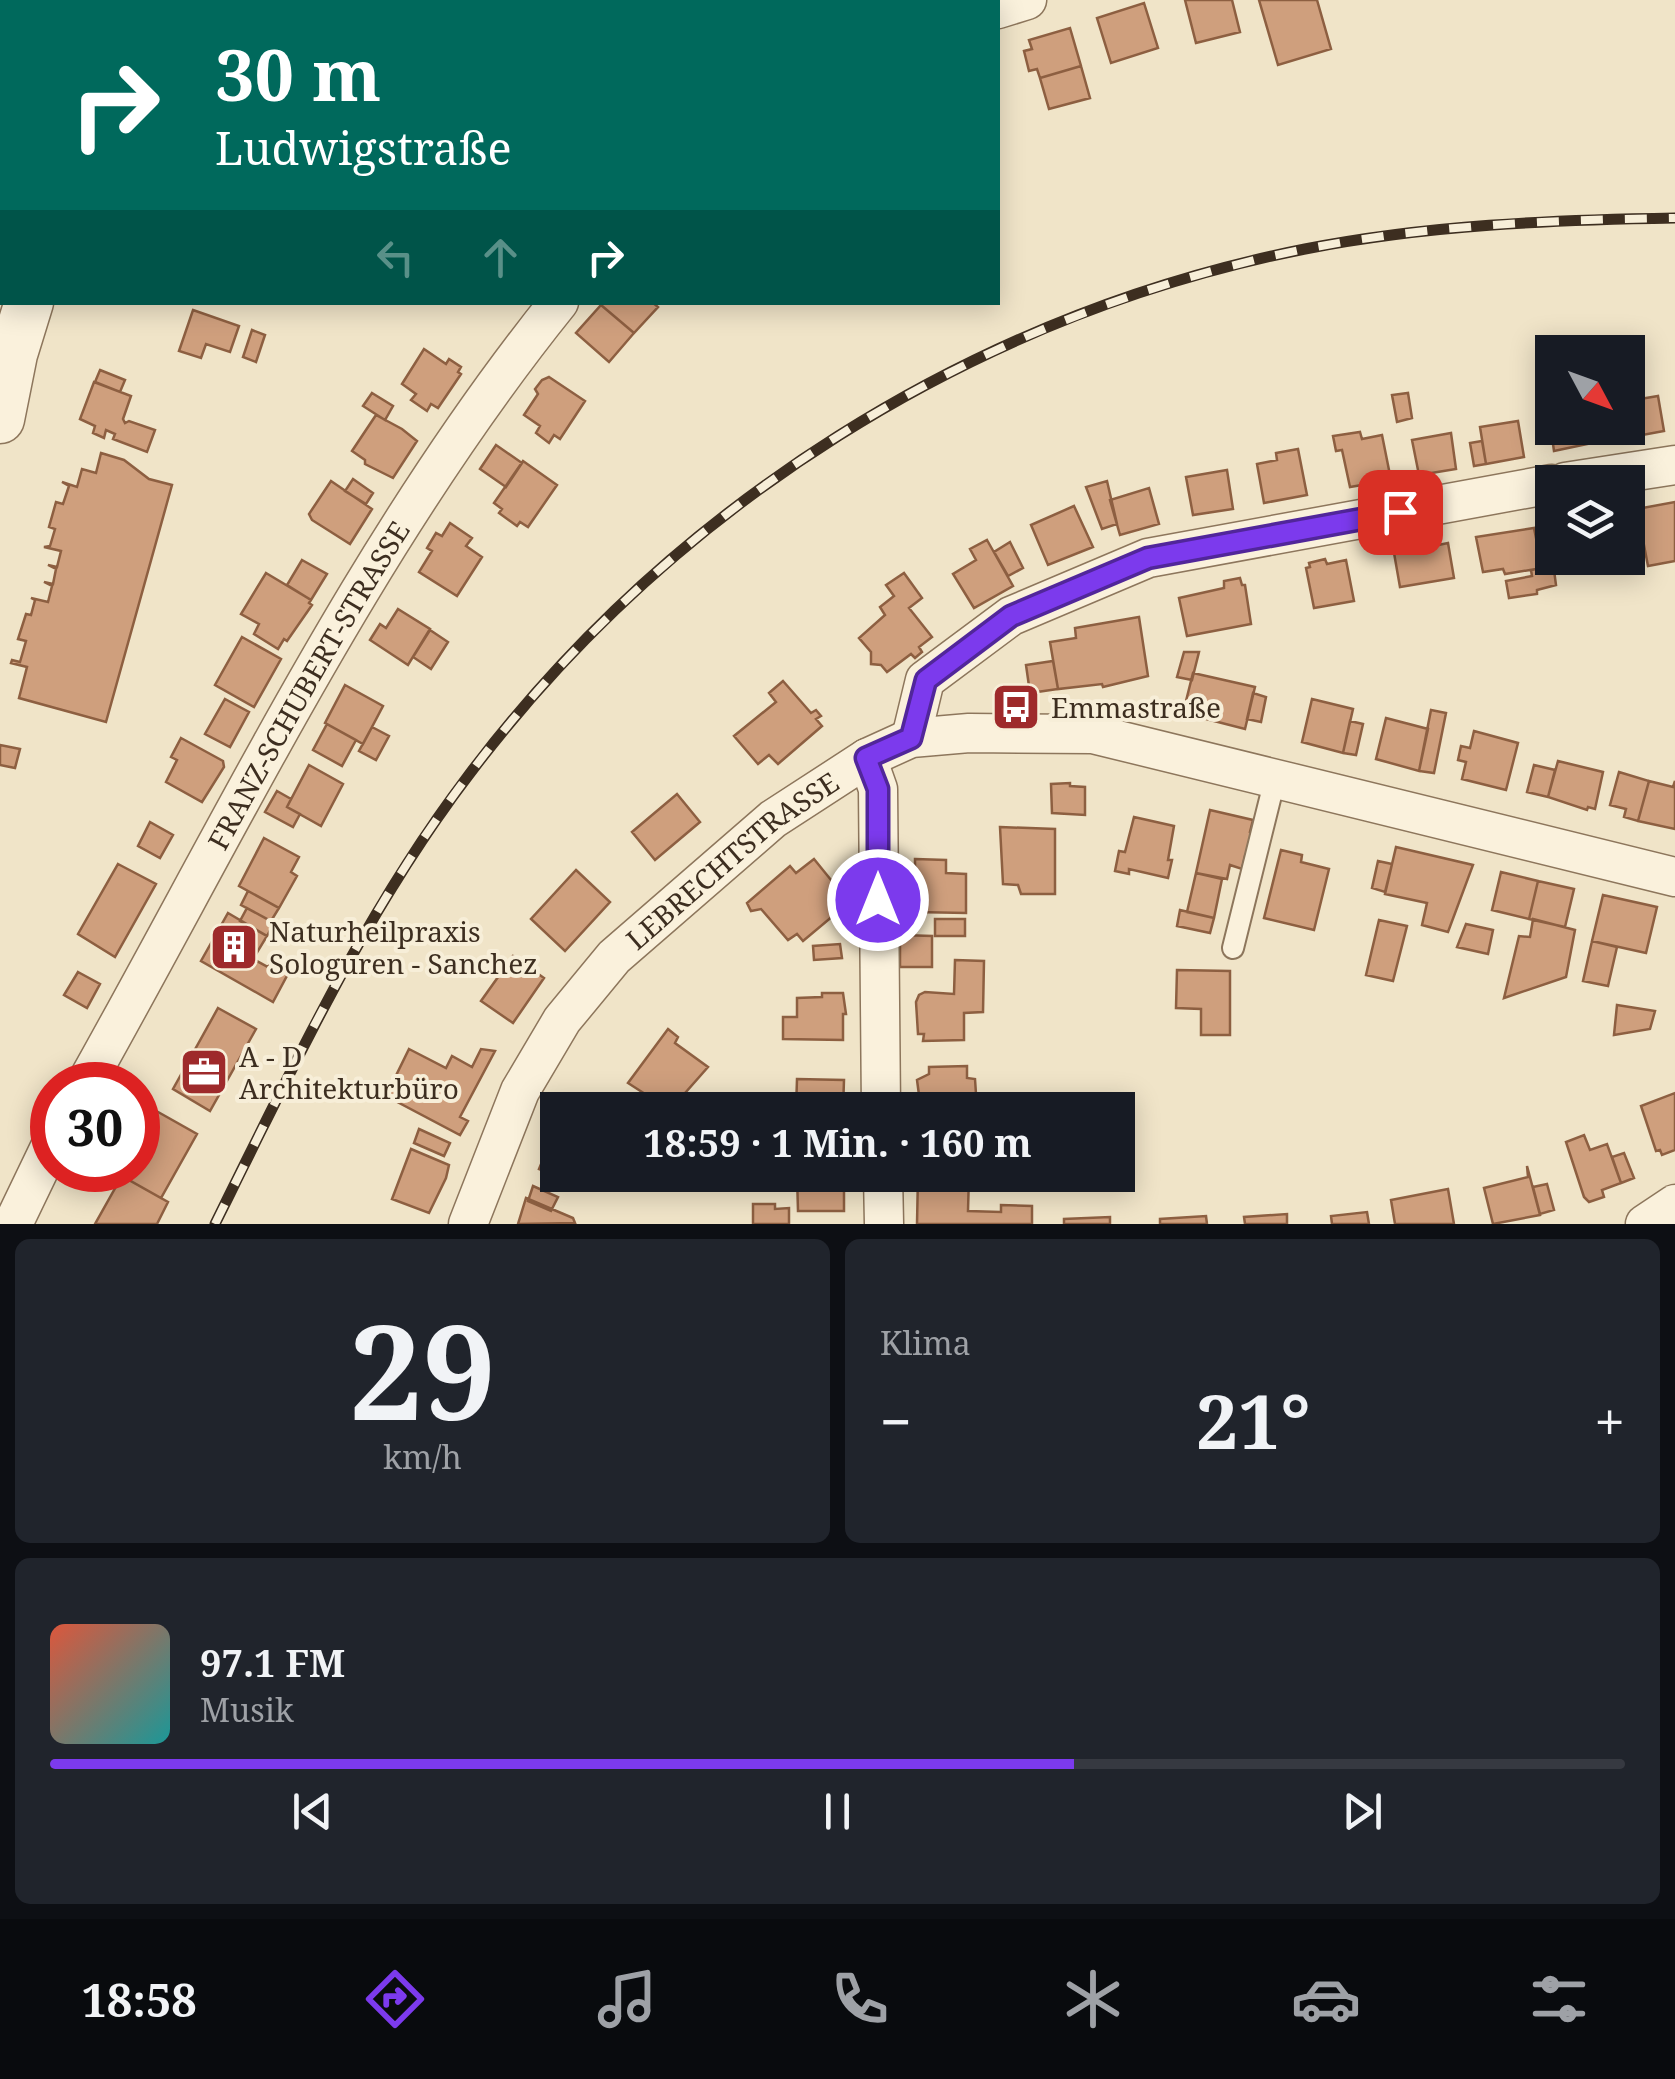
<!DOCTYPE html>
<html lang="de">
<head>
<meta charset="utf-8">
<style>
  body { margin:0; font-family:"Noto Serif",serif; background:#20242c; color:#f1f3f6; height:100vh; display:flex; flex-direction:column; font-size:38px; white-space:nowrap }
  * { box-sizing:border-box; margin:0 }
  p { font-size:32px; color:#9ea1a6 }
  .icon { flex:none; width:55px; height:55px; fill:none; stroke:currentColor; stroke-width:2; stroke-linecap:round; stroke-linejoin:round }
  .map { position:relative; height:1224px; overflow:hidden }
  .side { display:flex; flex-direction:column; gap:15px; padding:15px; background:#0d0f14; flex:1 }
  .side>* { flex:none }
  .top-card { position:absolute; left:0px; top:0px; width:1000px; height:305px; box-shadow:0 5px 25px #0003; background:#00695c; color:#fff; overflow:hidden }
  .needle { width:65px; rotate:131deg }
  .buttons { position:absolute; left:1535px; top:335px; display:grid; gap:20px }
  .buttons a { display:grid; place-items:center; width:110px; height:110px; border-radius:0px; background:#171b24; box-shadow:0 5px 25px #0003; font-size:50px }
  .speed { position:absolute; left:30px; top:1062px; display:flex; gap:20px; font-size:50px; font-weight:700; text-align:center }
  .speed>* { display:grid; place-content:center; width:130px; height:130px; border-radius:50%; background:#171b24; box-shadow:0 5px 25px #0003; line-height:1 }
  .speed .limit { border:15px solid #d22; background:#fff; color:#111 }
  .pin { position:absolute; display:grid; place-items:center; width:85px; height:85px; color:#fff; margin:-42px; border-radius:20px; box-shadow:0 5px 15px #0006 }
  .me { position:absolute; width:110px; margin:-55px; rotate:0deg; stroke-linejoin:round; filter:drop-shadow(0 0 8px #0008) }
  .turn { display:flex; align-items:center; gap:35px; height:210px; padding:0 50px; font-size:45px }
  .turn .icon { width:130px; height:130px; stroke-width:2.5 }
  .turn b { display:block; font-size:70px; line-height:85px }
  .lanes { display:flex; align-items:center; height:95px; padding:0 50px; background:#0003; justify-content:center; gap:50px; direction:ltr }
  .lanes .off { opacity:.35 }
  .big { font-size:75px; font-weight:700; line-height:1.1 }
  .side .widget { flex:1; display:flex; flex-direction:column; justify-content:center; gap:15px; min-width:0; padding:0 35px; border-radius:15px; background:#20242c }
  .side .dial { align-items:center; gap:0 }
  .dial b { font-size:130px; line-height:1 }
  .song { display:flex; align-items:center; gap:30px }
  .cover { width:120px; height:120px; border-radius:15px; background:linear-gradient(135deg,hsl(10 70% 55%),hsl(180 70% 35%)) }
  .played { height:10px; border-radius:5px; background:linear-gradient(90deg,#7c3aed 65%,#363941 65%) }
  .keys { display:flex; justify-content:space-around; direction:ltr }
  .heat { display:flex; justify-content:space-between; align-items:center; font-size:55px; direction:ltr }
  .side .tiles { flex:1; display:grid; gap:15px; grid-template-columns:1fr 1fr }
  .widget:last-child { grid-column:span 2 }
  .trip { position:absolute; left:540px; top:1092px; width:595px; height:100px; border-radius:0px; background:#171b24; box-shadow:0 5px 25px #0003; font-weight:700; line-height:100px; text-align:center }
  .tab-bar { display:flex; height:160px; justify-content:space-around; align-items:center; background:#090b0e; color:#9ea1a6 }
  .tab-bar .icon { width:70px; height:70px }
  .tab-bar .current { color:#7c3aed }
  .tab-bar b { font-size:45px; color:#f1f3f6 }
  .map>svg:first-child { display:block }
  .building { fill:#cf9f7d; stroke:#8d5f41; stroke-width:2.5 }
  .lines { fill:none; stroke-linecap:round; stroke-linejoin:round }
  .service-casing { stroke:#8d765c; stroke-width:24 }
  .minor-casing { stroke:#8d765c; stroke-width:41 }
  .tertiary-casing { stroke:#8d765c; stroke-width:51 }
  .service { stroke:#faf1dc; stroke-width:20 }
  .minor { stroke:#faf1dc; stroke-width:38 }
  .tertiary { stroke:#faf1dc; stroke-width:48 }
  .rail-casing { stroke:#3d2e20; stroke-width:11 }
  .rail { stroke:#f7eed8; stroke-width:8; stroke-dasharray:22; stroke-linecap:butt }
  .route-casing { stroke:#51269a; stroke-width:25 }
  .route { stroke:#7c3aed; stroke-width:18 }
  .labels { text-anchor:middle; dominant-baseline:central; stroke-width:8; stroke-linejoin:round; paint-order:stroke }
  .street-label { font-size:28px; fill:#3d2e20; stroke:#f7eed8 }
  .poi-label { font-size:28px; fill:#3d2e20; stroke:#f7eed8; text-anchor:start }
</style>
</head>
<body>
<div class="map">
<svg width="1675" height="1224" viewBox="0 0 1675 1224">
  <rect width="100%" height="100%" fill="#f0e4c8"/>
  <!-- building -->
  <path class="building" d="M1185 0H1232L1240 32 1196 43Z
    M1259 0H1317L1331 49 1278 65Z
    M1144 3 1158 48 1111 63 1097 18Z
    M1070 28 1081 66 1040 78 1037 69 1029 71 1024 51 1032 49 1029 40Z
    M1081 66 1090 98 1049 109 1040 78Z
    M603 302H652L658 307 634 333 601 305Z
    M601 305 634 333 609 362 576 333Z
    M193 310 239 326 230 352 206 344 201 358 179 351Z
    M252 330 265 335 256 362 243 357Z
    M424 349 446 364 449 359 461 367 458 372 461 374 438 408 431 404 427 411 411 400 416 394 402 384Z
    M100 370 125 380 120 392 95 382Z
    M549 377 585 401 560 439 554 435 549 443 536 433 540 426 524 415 538 394 535 389 542 380Z
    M94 382 131 396 123 419 125 423 129 421 155 430 147 452 113 439 115 434 106 430 104 438 93 433 95 426 80 419Z
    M372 393 393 406 385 420 363 406Z
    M1408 393 1412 418 1397 422 1392 395Z
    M1658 396 1664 431 1626 438 1628 401Z
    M376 415 402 429 417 441 393 478 365 464V460L352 451Z
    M1552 415V428H1590L1592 443 1554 451 1549 416Z
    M1518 421 1524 457 1486 464 1480 427Z
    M1360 432 1362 439 1382 435 1391 480 1350 487 1342 450 1336 451 1333 436Z
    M1451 433 1456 469 1419 475 1412 440Z
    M1482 441 1486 464 1474 466 1470 443Z
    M496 445 522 463 506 487 480 469Z
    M1298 449 1307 495 1264 503 1257 464 1277 460 1276 453Z
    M101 453 124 460 149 479 172 485 106 722 19 698 27 667 11 663 12 660 20 662 26 641 18 639 26 614 31 615 35 600 31 598 48 602 52 586 44 582 53 584 56 569 48 565 57 567 61 551 44 547 50 546 55 529 49 527 56 502 63 504 69 486 62 482 77 487 82 469 96 473Z
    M523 461 557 485 528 527 520 522 517 526 499 513 502 509 494 503Z
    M1227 470 1233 509 1193 515 1186 477Z
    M353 479 373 493 366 504 345 491Z
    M331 481 372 509 350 544 312 520 309 514Z
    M1107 481 1117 524 1102 529 1086 487Z
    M1149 488 1159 524 1120 535 1110 500Z
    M1675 502V561L1648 566 1637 509Z
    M1074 506 1093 547 1048 565 1031 525Z
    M450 523 472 538 466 546 482 557 457 596 419 572 432 551 427 548 436 533 442 536Z
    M1548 525 1556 585 1537 590V594L1509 598 1506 581 1532 576 1531 570 1542 568 1534 528Z
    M1534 528 1542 568 1505 574 1503 569 1483 572 1476 537Z
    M987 540 1013 586 974 608 953 574 976 560 970 549Z
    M1010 542 1023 568 1008 576 994 552Z
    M1403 542 1410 544 1414 550 1448 543 1454 578 1400 587 1394 553 1397 546Z
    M1325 559 1327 564 1346 560 1354 601 1314 608 1306 568 1310 567 1309 563Z
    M302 560 327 574 311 600 287 585Z
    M266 573 311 600 309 603 312 605 287 641 284 639 278 649 254 634 259 624 241 614Z
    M904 573 922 598 909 608 932 637 919 647 922 652 915 658 911 654 887 672 881 665 871 664V652L859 638 885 615 880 607 894 596 886 585Z
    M1240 578 1242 585H1245L1251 624 1187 636 1179 598 1224 588V581Z
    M398 609 430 629 408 665 370 640 380 624 386 628Z
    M1139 617 1148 676 1103 687 1102 684 1058 689 1050 642 1076 638 1075 628Z
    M430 630 448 642 431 669 413 657Z
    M242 637 281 659 254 707 215 685Z
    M1184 652H1199L1192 680 1177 677Z
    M1053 661 1058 689 1030 693 1026 665Z
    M1193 673 1255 687 1245 729 1183 713Z
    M783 681 811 713 816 710 821 716 816 719 822 726 778 764 769 755 758 764 734 736 776 702 769 693Z
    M345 685 383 706 363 744 325 723Z
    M1253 693 1266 697 1261 722 1247 719Z
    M225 699 249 712 230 747 205 734Z
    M1312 699 1353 709 1343 753 1302 742Z
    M1431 710 1446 713 1434 773 1419 771Z
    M1386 718 1428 729 1419 771 1376 759Z
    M1350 721 1363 724 1356 755 1343 753Z
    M327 724 356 740 342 766 313 750Z
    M372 727 389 736 376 760 359 751Z
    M1474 731 1518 743 1506 790 1462 779 1466 762 1458 760 1461 746 1470 748Z
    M181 738 223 761 224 767 202 802 166 782 177 760 171 757Z
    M0 745 20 749 15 768 0 765Z
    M1558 761 1603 772 1595 809 1588 807 1587 810 1548 797Z
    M309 765 343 784 321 826 287 807Z
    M1534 765 1555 770 1548 797 1527 792Z
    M1619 772 1649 781 1638 821 1624 817 1626 809 1610 805Z
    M1649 781 1673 787 1675 781V829L1638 821Z
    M1070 783V786L1085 787V815L1052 813 1051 784Z
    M277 791 291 799 287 807 300 814 293 827 265 812Z
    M677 794 700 822 655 860 632 832Z
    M1210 810 1253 820 1250 832 1257 834 1251 858 1245 856 1242 869 1230 865 1227 879 1196 873Z
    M1134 817 1174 826 1168 860H1172L1168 878 1129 869V874L1115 871 1119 851 1125 852Z
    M150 822 173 835 160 858 138 846Z
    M1000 827 1055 829V894H1021L1018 885 1003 884Z
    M264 838 299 857 291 872 297 876 279 908 239 886Z
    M1396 847 1473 865 1448 932 1422 925 1427 903 1385 894Z
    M1281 850 1302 855 1301 862 1329 869 1314 930 1264 918Z
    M814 859 844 896 835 903 840 910 803 941 797 934 788 940 761 909 751 911 747 903 790 866 796 873Z
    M915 859 946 860V873L966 874V913L915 912Z
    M1378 861 1392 864 1385 892 1372 888Z
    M118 864 156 884 115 957 78 934Z
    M576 870 610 902 565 951 531 919Z
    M1501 872 1538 881 1529 919 1492 910Z
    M1196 873 1222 879 1214 918 1187 912Z
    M1538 881 1574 889 1565 927 1529 919Z
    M248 891 279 908 271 921 241 905Z
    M1603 895 1657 907 1646 953 1592 941Z
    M247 908 274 923 267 936 240 921Z
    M1180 910 1214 918 1210 933 1177 926Z
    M228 913 267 936 253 959 268 967 274 958 277 960 275 964 289 972 273 1002 201 961Z
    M935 919H965V936H935Z
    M1533 919 1575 930 1566 977 1504 998 1519 936 1530 937Z
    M1379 920 1407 926 1393 981 1366 975Z
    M1466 924 1493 930 1488 954 1457 947Z
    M900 935 932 936V967H900Z
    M1592 941 1617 947 1608 986 1583 981Z
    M840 944 842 958 814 960 813 946Z
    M513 956 544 978 513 1023 481 1001Z
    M955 960 984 961 983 1012 964 1013V1040L923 1041 924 1034H918L916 1002 919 995 925 992 954 994Z
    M1177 970 1230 971V1035H1201V1009L1176 1008Z
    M78 972 100 984 87 1008 64 995Z
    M822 993H843L846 1014H843V1040L783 1039V1017H797V998L822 997Z
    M1617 1005 1655 1011 1650 1029 1614 1035Z
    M218 1008 256 1029 210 1111 173 1089Z
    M668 1029 678 1037 675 1043 708 1067 670 1110 628 1083Z
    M409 1049 446 1068 452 1056 472 1067 481 1049 495 1051 460 1117 468 1121 460 1135 386 1096Z
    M967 1066V1078L975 1079 976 1094H968L967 1110H921L917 1080 929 1074V1067Z
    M797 1079 844 1080 843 1110H796Z
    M1675 1093V1150L1662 1155 1660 1150 1656 1151 1641 1106Z
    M151 1108 197 1134 161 1198 113 1171 138 1170V1130Z
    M558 1123V1175H587L582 1186 539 1169Z
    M419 1129 450 1143 444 1156 414 1143Z
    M1584 1135 1590 1150 1607 1144 1621 1183 1602 1190 1604 1197 1589 1202 1584 1197 1566 1142Z
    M411 1149 449 1165 446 1178 429 1213 392 1199Z
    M1624 1153 1634 1178 1621 1183 1612 1157Z
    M1527 1166 1540 1215 1493 1224 1484 1188 1528 1177Z
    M797 1175H844V1211H798Z
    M918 1175H969L968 1211 1001 1212V1205L1032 1206V1224H917Z
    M122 1176 168 1202 157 1224H95Z
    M1547 1184 1554 1210 1540 1214 1533 1187Z
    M533 1186 558 1197 551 1211 528 1201Z
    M1448 1189 1454 1224H1395L1391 1200Z
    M526 1198 573 1218 575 1223 518 1224Z
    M753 1204H775V1209L789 1208V1224H753Z
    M1367 1212 1369 1224H1332L1331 1216Z
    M1287 1214V1224H1245L1244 1217Z
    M1206 1216 1207 1224H1160V1219Z
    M1110 1217V1224H1064V1219Z"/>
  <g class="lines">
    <!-- service casing -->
    <g class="service-casing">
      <path id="service" d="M261 2 263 0
        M537 2 539 0
        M869 2 875 0
        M1233 948 1275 779"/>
    </g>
    <!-- minor casing -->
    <g class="minor-casing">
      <g id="minor">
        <path d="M998 9 1027 0"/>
        <path d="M1565 482 1675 465"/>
        <path d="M911 738 925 680 1011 616 1148 558 1552 484"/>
        <path d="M867 758 878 789 881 1110"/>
        <path id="s1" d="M85 1085C234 820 367 540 559 302"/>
        <path d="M883 1175 884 1224"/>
        <path d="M13 1224 52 1143"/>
        <path id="s2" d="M468 1224 520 1091 562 1020 614 957 773 819 867 758 911 738 969 733 1093 734 1675 877"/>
        <path d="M1645 1224 1675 1204"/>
      </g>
    </g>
    <!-- tertiary casing -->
    <g class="tertiary-casing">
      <path id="tertiary" d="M133 2 134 0
        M0 419 13 354 29 302"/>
    </g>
    <!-- service -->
    <use href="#service" class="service"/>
    <!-- minor -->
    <use href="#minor" class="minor"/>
    <!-- tertiary -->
    <use href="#tertiary" class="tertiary"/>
    <!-- rail casing -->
    <g class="rail-casing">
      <path id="rail" d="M215 1224C291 1071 364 913 468 776 671 506 973 315 1305 249 1427 225 1551 220 1675 218"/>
    </g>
    <!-- rail -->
    <use href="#rail" class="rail"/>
  </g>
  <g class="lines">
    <!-- route casing -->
    <g class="route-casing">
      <path id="route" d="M878 900V789L866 758 911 738 926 680 1011 616 1148 558 1400 512"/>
    </g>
    <!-- route -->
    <use href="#route" class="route"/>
  </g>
  <!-- icons -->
  <defs>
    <g id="bus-square" transform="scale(2.5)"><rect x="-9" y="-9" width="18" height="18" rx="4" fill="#9e2a2b" stroke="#f7eed8"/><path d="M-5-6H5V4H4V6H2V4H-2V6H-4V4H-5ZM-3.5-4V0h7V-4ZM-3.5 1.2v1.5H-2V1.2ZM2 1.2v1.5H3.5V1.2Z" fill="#fff"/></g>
    <g id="building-square" transform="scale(2.5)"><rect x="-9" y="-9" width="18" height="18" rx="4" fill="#9e2a2b" stroke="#f7eed8"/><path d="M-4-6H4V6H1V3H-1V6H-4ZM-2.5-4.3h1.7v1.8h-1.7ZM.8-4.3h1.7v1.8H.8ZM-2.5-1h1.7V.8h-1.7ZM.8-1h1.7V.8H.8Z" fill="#fff"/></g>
    <g id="office-square" transform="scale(2.5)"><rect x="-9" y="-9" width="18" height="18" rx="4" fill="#9e2a2b" stroke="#f7eed8"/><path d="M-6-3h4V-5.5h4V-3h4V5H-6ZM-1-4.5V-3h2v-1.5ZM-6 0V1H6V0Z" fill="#fff"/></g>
  </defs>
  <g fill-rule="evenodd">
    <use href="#bus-square" x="1016" y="707"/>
    <use href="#building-square" x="234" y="947"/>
    <use href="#office-square" x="204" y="1072"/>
  </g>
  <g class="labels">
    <!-- street labels -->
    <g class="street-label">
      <text stroke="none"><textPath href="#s1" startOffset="458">FRANZ-SCHUBERT-STRASSE</textPath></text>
      <text stroke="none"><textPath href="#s2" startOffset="460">LEBRECHTSTRASSE</textPath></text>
    </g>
    <!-- poi labels -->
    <g class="poi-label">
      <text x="1051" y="707">Emmastraße</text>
      <text x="269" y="931">Naturheilpraxis<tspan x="269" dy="32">Sologuren - Sanchez</tspan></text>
      <text x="239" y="1056">A - D<tspan x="239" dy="32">Architekturbüro</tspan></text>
    </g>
  </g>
</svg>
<div class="buttons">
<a><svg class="needle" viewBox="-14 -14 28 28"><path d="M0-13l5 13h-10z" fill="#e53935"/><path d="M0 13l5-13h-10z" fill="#9ea1a6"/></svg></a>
<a><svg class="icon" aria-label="layers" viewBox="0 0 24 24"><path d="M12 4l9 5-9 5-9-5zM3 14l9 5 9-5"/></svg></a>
</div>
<div class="speed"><div class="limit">30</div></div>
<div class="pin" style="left:1400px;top:512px;background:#d93025"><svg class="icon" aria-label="arrive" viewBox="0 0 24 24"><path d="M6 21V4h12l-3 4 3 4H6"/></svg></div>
<svg class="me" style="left:878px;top:900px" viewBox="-20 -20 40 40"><circle r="17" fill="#7c3aed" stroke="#fff" stroke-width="3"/><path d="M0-11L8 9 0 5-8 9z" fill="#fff"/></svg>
<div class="trip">18:59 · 1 Min. · 160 m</div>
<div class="top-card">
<div class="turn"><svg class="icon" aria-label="right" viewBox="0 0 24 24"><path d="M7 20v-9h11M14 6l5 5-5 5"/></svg><div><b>30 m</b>Ludwigstraße</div></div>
<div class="lanes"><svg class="icon off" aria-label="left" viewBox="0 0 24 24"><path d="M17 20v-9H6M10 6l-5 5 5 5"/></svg><svg class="icon off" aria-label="ahead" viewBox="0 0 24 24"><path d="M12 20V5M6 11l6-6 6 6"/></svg><svg class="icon" aria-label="right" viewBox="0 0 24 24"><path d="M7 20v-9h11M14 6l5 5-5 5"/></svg></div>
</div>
</div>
<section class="side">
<div class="tiles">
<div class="widget dial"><b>29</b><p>km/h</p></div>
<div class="widget"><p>Klima</p>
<div class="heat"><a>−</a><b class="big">21°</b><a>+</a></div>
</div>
<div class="widget">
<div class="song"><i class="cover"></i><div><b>97.1 FM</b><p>Musik</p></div></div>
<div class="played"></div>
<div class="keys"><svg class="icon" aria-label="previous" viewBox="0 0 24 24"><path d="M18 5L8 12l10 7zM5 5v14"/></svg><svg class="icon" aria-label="pause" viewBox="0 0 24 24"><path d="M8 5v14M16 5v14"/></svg><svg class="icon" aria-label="next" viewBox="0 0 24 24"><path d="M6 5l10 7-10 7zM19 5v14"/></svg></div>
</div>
</div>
</section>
<nav class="tab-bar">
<b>18:58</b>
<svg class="icon current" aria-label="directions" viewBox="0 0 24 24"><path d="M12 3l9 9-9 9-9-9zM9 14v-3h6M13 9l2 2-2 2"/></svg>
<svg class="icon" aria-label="music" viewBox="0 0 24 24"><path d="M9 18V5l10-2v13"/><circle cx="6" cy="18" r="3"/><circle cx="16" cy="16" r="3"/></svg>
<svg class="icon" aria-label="phone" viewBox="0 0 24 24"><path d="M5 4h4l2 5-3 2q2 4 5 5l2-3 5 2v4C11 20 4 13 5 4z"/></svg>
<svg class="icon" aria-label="climate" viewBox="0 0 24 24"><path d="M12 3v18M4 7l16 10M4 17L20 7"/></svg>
<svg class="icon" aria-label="car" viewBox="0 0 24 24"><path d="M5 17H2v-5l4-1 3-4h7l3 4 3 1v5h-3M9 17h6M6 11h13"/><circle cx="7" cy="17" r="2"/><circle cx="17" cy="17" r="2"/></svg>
<svg class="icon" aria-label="filters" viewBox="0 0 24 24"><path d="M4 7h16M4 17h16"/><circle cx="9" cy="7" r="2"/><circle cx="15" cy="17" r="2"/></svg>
</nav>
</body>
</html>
